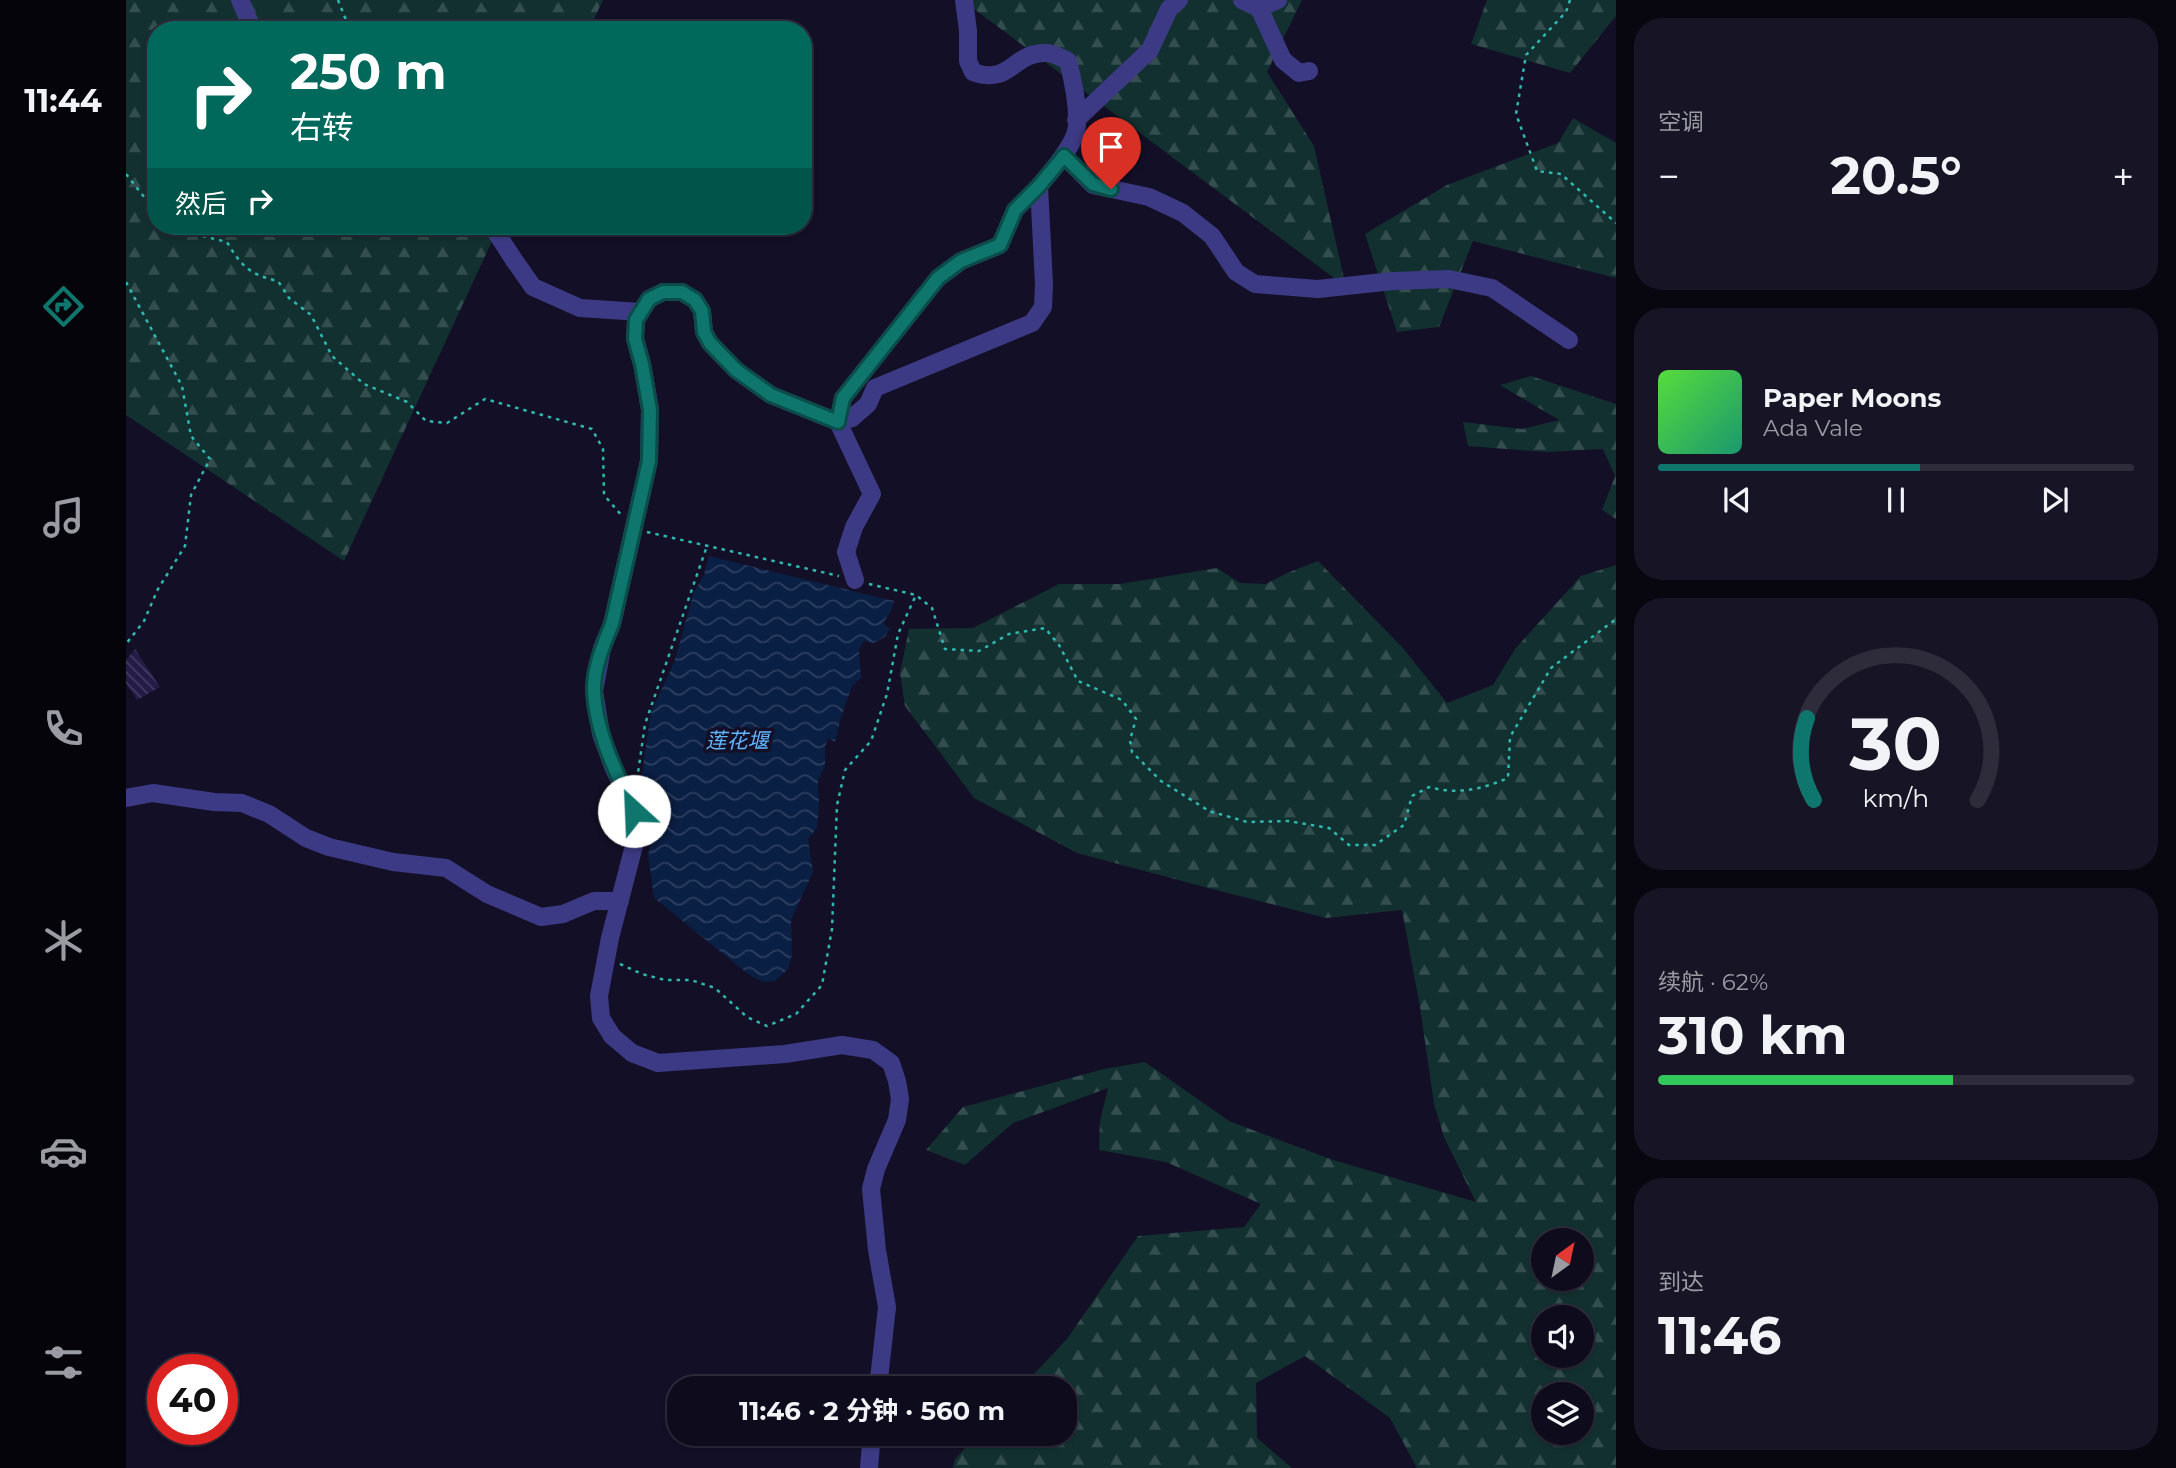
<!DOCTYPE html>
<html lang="zh">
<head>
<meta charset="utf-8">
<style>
  body { margin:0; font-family:Montserrat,"Noto Sans SC",sans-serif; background:#171425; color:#f1f3f6; height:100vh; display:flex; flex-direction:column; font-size:26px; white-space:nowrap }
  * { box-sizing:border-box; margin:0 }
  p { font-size:23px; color:#9b9ba3 }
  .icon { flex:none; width:38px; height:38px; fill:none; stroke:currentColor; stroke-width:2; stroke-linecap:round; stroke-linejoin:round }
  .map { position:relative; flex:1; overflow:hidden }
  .sheet { display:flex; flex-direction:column; gap:18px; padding:18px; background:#08060f; width:560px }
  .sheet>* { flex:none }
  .top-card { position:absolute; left:21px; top:21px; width:665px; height:214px; border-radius:28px; box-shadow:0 2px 5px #0004,0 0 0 2px #2e2b3b; background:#00695c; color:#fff; overflow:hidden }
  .needle { width:46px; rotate:33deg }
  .fabs { position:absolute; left:1405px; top:1228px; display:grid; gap:14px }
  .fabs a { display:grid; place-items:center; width:63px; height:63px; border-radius:50%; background:#0e0b1c; box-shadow:0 2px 5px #0004,0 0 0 2px #2e2b3b; font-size:35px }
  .speed { position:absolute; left:21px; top:1354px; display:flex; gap:14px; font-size:35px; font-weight:700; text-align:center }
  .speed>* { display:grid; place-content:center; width:91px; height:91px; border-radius:50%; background:#0e0b1c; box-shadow:0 2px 5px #0004,0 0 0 2px #2e2b3b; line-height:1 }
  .speed .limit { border:10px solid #d22; background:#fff; color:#111 }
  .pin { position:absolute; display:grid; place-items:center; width:60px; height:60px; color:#fff; margin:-72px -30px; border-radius:50% 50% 50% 0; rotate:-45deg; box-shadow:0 0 7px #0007 }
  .pin .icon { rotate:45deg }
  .me { position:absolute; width:77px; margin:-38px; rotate:335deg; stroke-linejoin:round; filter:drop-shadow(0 0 5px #0008) }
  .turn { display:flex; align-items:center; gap:24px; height:147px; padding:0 28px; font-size:32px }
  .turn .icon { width:91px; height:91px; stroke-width:2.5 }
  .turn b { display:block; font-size:49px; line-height:60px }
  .then { display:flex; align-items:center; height:66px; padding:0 28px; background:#0003; gap:14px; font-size:26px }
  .big { font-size:52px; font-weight:700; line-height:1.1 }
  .sheet .widget { flex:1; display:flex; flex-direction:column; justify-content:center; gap:10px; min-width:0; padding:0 24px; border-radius:28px; background:#171425 }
  .sheet .dial { align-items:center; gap:0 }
  .dial svg { height:182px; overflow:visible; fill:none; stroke:#2e2b3b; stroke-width:7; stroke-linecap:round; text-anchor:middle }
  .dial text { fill:#f1f3f6; stroke:none }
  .song { display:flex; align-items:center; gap:21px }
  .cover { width:84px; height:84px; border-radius:10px; background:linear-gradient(135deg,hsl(110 70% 55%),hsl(160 70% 35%)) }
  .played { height:7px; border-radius:4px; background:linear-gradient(90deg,#0f766e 55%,#2e2b3b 55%) }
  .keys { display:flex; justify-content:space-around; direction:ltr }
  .heat { display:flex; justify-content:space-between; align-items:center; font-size:38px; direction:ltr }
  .charge { height:10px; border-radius:5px; background:linear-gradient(90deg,#34c759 62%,#2e2b3b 0) }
  .trip { position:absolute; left:541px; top:1376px; width:410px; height:70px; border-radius:28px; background:#0e0b1c; box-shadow:0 2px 5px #0004,0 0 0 2px #2e2b3b; font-weight:700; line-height:70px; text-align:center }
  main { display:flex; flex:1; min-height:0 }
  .dock { display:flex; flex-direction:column; width:126px; justify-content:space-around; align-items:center; background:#06040b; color:#9b9ba3 }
  .dock .icon { width:49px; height:49px }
  .dock .active { color:#0f766e }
  .dock b { font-size:32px; color:#f1f3f6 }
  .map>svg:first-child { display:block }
  .forest { fill:url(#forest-firs); fill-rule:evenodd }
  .water { fill:url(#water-waves) }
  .building { fill:url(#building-back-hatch) }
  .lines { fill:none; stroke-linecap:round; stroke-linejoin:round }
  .path { stroke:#2fb8b0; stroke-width:2.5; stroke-dasharray:3.5 5; stroke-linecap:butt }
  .minor { stroke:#3d3a85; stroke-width:18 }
  .tertiary { stroke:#3d3a85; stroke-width:18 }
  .route-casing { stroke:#0a4d48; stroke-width:18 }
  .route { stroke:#0f766e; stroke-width:12 }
  .labels { text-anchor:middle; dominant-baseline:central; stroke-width:7; stroke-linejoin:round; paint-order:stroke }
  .water-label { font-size:21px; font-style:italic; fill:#62b6ff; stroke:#130f26 }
</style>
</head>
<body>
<main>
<nav class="dock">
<b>11:44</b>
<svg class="icon active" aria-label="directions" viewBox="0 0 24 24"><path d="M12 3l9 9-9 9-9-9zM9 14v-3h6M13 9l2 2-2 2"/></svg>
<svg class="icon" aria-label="music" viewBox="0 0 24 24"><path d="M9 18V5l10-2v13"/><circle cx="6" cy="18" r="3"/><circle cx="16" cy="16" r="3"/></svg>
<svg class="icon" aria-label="phone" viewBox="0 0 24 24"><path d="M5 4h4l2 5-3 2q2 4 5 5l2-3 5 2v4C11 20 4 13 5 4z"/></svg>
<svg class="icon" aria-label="climate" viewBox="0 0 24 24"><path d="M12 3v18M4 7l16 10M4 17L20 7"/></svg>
<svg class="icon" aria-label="car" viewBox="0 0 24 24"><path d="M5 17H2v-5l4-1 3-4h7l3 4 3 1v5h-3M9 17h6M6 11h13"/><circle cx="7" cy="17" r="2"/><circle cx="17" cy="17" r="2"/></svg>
<svg class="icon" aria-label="filters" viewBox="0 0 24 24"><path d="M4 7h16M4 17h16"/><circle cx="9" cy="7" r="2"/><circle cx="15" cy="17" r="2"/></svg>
</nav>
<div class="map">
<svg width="1490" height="1468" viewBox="0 0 1490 1468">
  <defs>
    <pattern id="forest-firs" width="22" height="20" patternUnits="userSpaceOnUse" patternTransform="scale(1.75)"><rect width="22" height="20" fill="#12302f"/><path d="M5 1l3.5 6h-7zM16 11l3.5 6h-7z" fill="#344d4e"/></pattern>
    <pattern id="water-waves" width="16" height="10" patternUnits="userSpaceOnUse" patternTransform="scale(1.75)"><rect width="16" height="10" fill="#0a1f44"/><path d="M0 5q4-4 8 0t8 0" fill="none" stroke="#2d3f60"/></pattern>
    <pattern id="building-back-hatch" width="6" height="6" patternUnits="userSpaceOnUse" patternTransform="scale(1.75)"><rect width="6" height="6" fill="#241b47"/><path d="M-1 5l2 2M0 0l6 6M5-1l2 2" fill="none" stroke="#433b63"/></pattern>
  </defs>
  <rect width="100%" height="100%" fill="#130f26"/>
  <!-- forest -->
  <path class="forest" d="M0 0H477L463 30H30V226H373L218 561 0 415Z
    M836 0H1176L1141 72 1188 146 1220 287Z
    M1361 0H1490V16L1444 73 1345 44Z
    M1447 118 1490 143V278L1347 241 1313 327 1271 332 1239 234 1321 185 1432 143Z
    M1405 376 1490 404V519L1476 510 1489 476 1477 449 1421 452 1342 446 1337 422 1396 429 1433 420 1374 385Z
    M1192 561 1276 647 1321 703 1367 685 1389 649 1455 576 1490 565V1468H1291L1264 1418 1179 1356 1130 1383 1131 1438 1166 1468H827L829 1459 853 1433H938V1388H895L941 1339 1012 1236 1118 1227 1135 1204 1040 1162 973 1150 974 1121 982 1088 887 1123 839 1165 800 1150 837 1107 978 1069 1019 1062 1103 1121 1207 1160 1350 1202 1318 1137 1308 1104 1294 1007 1276 910 1200 918 1090 890 951 853 848 798 779 706 774 673 783 629 847 628 933 584H994L1091 568 1114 583 1140 584 1161 573ZM1418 1241H1456V1279H1418ZM1418 1318H1456V1356H1418ZM1418 1395H1456V1433H1418Z"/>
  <!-- water -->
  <path class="water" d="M583 556 768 601 764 613 757 623 764 629 760 636 748 643 738 641 733 649 735 678 726 686 715 717 709 742 702 738 699 747V766L692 780 693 804 691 828 682 839 687 872 665 920 666 955 662 969 649 981 637 982 622 974 528 898 522 855 530 827 516 792 515 781 525 712 548 663 568 592 578 575Z"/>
  <!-- building -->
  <path class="building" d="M9 649 34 687 11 700 0 683V660Z"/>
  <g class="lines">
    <!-- path -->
    <path class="path" d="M212 0 224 30
      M1444 0 1440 12 1400 55 1390 114 1411 171 1435 174 1490 223
      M0 174 26 207 30 209
      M54 226 60 232 101 242C115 266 124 275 152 281L163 298 185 315 206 356 238 384 281 402 300 421 321 423 359 399 466 429 477 449 478 495 496 516
      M0 282 56 386 65 436 84 459 65 495 59 546 32 589 18 621 0 644
      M521 532 713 576
      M743 584 790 595 806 608 819 649 853 651 883 634 919 628 933 645 952 681 996 700 1010 719 1004 740 1006 752 1035 781 1083 811 1121 822 1162 821 1203 828 1223 845H1249L1278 825 1286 796 1303 787C1330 795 1357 789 1382 778L1384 737 1425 668 1490 619
      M511 780 519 724 581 546
      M494 964 516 974 539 980H565L589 988 621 1017 641 1026 670 1014 696 985 706 929 711 805 719 770 745 741 761 694 772 634 790 595"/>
    <!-- minor -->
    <path class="minor" d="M114 0 127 30
      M1116 0 1133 8 1157 60 1173 73 1183 71
      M1133 8 1152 0
      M950 120 1024 50 1043 9 1053 0
      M938 156 967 185 1023 197 1057 213 1086 236 1110 272 1129 284 1192 289 1267 281 1323 279 1366 288 1443 340
      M366 226 388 260 407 287 454 308 514 312
      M729 580 720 552 728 527 746 494 712 422 717 398 812 278 835 261 874 245 889 210 913 186
      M0 798 27 793 88 802 116 803 143 814 180 838 203 847 267 862 320 868 361 894 415 917 437 914 468 901H494"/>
    <!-- tertiary -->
    <path class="tertiary" d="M752 1388 761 1307 751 1250 745 1189 750 1169 771 1120 774 1099 771 1081 765 1063 747 1050 716 1045 659 1054 532 1063 506 1053 486 1036 475 1018 473 996 484 938 510 838 508 811 488 769 475 734 468 691 476 648 486 624 523 461 524 409 516 364 509 339 510 320 523 299 537 292H556L569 300 576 311 578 332 584 343 610 370 645 395 712 422 726 418 742 404 749 388 906 323 917 307 918 284 913 186C925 172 950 144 951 126 952 107 947 80 942 61 936 58 927 53 921 53 887 51 885 86 847 72L842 61V31L838 0
      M743 1468 746 1433"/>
  </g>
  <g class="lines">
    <!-- route casing -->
    <g class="route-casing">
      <path id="route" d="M508 811C491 774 470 734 468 692 467 670 477 645 486 624L523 461 524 410 516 364 509 339 510 320 523 299 537 292H556L569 300 576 311 578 332 584 343 610 370 645 395 712 422 717 398 812 278 835 261 874 245 889 210 913 186 938 156 967 184 985 189"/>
    </g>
    <!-- route -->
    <use href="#route" class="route"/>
  </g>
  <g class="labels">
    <!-- water labels -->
    <g class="water-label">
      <text x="611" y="740">莲花堰</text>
    </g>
  </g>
</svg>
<div class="fabs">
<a><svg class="needle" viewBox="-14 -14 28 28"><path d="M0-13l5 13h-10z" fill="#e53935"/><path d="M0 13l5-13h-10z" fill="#9b9ba3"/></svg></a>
<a><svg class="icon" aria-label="sound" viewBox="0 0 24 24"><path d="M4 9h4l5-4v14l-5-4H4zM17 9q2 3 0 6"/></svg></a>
<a><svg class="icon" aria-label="layers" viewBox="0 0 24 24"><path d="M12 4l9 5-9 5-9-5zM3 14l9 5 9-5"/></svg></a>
</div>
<div class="speed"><div class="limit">40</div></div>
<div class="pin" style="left:985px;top:189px;background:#d93025"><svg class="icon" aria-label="arrive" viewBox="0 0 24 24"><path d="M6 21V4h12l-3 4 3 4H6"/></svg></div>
<svg class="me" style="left:508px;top:811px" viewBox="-20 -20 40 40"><circle r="19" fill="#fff"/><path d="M0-13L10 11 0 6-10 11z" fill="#0f766e"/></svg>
<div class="trip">11:46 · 2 分钟 · 560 m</div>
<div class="top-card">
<div class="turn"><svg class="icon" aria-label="right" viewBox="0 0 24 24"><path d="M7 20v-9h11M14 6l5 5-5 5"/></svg><div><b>250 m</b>右转</div></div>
<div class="then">然后<svg class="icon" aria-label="right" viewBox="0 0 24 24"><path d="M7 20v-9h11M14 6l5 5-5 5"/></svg></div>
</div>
</div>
<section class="sheet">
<div class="widget"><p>空调</p>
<div class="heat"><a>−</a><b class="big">20.5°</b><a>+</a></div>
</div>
<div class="widget">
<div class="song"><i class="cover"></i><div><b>Paper Moons</b><p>Ada Vale</p></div></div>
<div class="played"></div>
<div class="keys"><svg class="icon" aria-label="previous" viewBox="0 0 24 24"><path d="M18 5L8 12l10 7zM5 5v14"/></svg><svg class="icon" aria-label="pause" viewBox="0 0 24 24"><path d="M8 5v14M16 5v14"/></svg><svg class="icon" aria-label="next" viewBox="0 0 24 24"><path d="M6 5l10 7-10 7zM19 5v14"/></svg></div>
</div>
<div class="widget dial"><svg viewBox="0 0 100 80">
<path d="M14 69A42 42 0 1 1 86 69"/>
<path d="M14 69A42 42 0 0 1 11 33" stroke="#0f766e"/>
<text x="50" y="56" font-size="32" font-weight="700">30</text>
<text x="50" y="72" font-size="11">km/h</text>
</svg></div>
<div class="widget"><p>续航 · 62%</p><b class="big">310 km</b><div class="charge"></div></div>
<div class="widget"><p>到达</p><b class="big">11:46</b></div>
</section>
</main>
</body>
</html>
